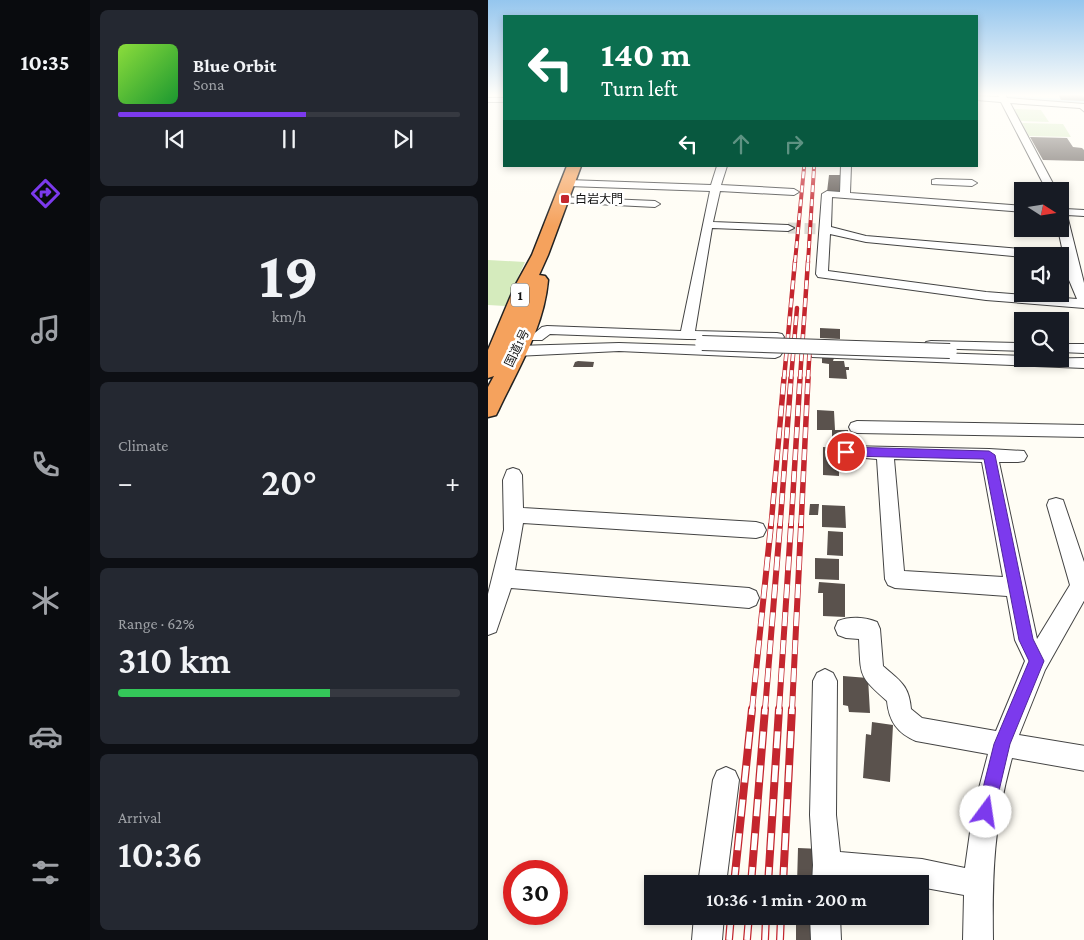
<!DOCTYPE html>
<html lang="en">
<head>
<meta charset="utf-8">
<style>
  body { margin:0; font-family:"Crimson Pro","Noto Sans JP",serif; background:#242831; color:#f1f3f6; height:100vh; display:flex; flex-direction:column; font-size:19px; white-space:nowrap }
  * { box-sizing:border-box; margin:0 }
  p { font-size:16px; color:#9ea1a6 }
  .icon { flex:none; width:28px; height:28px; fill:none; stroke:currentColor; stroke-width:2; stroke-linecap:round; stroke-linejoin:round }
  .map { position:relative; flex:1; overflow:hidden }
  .side { display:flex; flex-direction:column; gap:10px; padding:10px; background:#0d0f14; width:398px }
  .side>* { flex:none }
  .guide { position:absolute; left:15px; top:15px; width:475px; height:152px; border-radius:0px; box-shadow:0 2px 8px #0003; background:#0b6e4f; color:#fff; overflow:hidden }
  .needle { width:32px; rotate:102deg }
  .tools { position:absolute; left:526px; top:182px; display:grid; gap:10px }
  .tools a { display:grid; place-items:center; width:55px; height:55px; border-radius:0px; background:#171b24; box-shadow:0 2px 8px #0003; font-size:25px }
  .speed { position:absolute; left:15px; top:860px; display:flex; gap:10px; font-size:25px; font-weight:700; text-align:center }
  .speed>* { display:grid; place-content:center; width:65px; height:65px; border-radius:50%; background:#171b24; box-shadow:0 2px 8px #0003; line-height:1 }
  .speed .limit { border:8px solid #d22; background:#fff; color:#111 }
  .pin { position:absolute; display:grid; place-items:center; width:42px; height:42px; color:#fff; margin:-21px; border:2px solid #fff; border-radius:50%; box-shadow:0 1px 5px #0007 }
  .me { position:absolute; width:55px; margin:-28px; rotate:14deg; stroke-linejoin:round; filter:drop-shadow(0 0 4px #0008) }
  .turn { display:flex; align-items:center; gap:18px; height:105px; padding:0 15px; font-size:22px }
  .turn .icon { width:65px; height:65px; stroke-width:2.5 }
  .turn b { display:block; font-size:35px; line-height:42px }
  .lanes { display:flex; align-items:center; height:48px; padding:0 15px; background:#0003; justify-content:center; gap:25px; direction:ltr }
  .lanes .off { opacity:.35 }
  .big { font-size:38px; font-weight:600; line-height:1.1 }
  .side .card { flex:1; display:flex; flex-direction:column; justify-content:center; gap:8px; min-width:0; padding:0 18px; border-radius:8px; background:#242831 }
  .side .dial { align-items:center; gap:0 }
  .dial b { font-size:65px; line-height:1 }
  .song { display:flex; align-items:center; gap:15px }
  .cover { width:60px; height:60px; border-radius:8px; background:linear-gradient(135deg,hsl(90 70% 55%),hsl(130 70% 35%)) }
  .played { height:5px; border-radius:2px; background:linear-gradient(90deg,#7c3aed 55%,#363941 55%) }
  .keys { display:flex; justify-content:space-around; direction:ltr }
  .heat { display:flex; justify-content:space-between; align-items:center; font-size:28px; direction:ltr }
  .charge { height:8px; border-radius:4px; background:linear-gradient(90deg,#34c759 62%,#363941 0) }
  .trip { position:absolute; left:156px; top:875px; width:285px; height:50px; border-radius:0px; background:#171b24; box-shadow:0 2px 8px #0003; font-weight:600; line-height:50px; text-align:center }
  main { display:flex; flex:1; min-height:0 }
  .dock { display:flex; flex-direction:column; width:90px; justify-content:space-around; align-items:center; background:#090b0e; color:#9ea1a6 }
  .dock .icon { width:35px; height:35px }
  .dock .selected { color:#7c3aed }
  .dock b { font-size:22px; color:#f1f3f6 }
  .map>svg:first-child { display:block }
  .green { fill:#d5ebbd }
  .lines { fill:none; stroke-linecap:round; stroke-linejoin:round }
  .river { fill:#b9e0f7; fill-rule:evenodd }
  .building { fill:#5a524d }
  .minor-tunnel { stroke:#dbdad3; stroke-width:11; stroke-dasharray:11 5.5; stroke-linecap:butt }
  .minor-casing { stroke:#444; stroke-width:2 }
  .highway-casing { stroke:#222; stroke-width:3 }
  .minor { fill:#fff; fill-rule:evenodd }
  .highway { fill:#f5a25d; fill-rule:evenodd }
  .rail-far5-casing { stroke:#c4262e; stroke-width:2.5 }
  .rail-far4-casing { stroke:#c4262e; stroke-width:4 }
  .rail-far3-casing { stroke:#c4262e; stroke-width:4.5 }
  .rail-far2-casing { stroke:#c4262e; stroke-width:5.5 }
  .rail-far1-casing { stroke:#c4262e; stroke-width:6 }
  .rail-casing { stroke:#c4262e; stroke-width:8 }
  .rail-far5 { stroke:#fff; stroke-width:2; stroke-dasharray:5.5; stroke-linecap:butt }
  .rail-far4 { stroke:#fff; stroke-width:2.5; stroke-dasharray:7; stroke-linecap:butt }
  .rail-far3 { stroke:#fff; stroke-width:3; stroke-dasharray:9; stroke-linecap:butt }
  .rail-far2 { stroke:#fff; stroke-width:4; stroke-dasharray:11; stroke-linecap:butt }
  .rail-far1 { stroke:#fff; stroke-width:4.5; stroke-dasharray:14; stroke-linecap:butt }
  .rail { stroke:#fff; stroke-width:5.5; stroke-dasharray:17; stroke-linecap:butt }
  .minor-bridge-casing { stroke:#444; stroke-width:16; stroke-linecap:butt }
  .minor-bridge { stroke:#fff; stroke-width:14 }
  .route { fill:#7c3aed; stroke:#51269a }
  .poi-dot { fill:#c4262e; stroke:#fff; stroke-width:2 }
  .labels { text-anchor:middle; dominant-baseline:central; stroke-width:5; stroke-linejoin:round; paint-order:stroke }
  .far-poi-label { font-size:12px; fill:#111; stroke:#fff; text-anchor:start }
  .far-street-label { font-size:12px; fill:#111; stroke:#fff }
  .shield { fill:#fff; stroke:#585858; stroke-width:1 }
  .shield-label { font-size:14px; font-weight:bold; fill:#111 }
</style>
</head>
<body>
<main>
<nav class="dock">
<b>10:35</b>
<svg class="icon selected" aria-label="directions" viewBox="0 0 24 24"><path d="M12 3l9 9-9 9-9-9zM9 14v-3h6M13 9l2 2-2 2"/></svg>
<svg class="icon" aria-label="music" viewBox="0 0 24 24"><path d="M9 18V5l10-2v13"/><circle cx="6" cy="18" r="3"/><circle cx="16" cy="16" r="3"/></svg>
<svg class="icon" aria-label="phone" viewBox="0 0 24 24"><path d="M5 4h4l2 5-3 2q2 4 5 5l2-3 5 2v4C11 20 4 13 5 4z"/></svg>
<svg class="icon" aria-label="climate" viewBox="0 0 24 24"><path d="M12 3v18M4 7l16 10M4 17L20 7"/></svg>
<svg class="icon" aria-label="car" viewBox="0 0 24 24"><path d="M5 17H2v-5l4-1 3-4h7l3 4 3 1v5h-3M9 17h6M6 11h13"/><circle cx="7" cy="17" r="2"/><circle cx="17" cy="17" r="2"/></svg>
<svg class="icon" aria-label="filters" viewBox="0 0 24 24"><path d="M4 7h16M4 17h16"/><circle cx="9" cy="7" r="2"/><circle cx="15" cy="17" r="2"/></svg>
</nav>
<section class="side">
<div class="card">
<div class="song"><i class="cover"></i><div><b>Blue Orbit</b><p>Sona</p></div></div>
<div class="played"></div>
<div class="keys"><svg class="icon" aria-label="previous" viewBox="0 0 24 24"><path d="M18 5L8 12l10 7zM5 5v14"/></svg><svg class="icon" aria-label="pause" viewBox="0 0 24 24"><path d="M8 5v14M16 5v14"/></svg><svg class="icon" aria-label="next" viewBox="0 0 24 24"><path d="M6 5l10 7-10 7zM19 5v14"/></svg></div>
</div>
<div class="card dial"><b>19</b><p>km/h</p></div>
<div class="card"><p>Climate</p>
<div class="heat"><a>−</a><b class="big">20°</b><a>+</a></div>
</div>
<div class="card"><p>Range · 62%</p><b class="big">310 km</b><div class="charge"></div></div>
<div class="card"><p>Arrival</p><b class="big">10:36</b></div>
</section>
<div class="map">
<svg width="597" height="940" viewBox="0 0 597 940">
  <rect width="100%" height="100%" fill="#fffdf5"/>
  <!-- green -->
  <path class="green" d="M526 109 553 110 561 122 533 121Z
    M534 123 575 124 583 137 541 136Z
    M0 260 37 262 17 306 0 305Z"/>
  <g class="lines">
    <!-- river -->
    <path class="river" d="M489 94 597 100V108L489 100Z"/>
  </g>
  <!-- building -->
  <path class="building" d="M570 94H595L597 101 573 100Z
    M542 137 579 138 585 147 594 148 597 151V161L555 160Z
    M341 175H356L355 192H339Z
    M332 328 352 329V339L332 338Z
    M334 357 346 358 345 361H356L357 367H361V370H358L359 379 341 378V364L334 363Z
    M90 361 106 362 105 367H85L87 362Z
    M329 410 346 411 347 430H360V445L344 444V430H329Z
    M335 447 351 448V476L335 475Z
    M322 504H331L330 515H321Z
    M334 505 357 506 358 528 334 527Z
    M340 531 355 532V556L339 555Z
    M327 558 351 559V580L327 579Z
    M331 582 357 584V617L335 616V593H330Z
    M355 676 380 678 382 713 361 712 360 706 355 705Z
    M384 722 405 725 402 782 375 778 378 734 383 735Z
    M310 848 333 849 332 884H309Z
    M308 916H333V940H308Z"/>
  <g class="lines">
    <!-- minor-tunnel -->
    <path class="minor-tunnel" d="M300 228 337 229"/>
    <!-- minor casing -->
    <g class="minor-casing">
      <path id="minor" d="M509 94H517L519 98 597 104V112L592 108 522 103 569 191H559L513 102 489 100V96L511 97Z
        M0 98H16V102H0Z
        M229 166H239L233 185 306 189 311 192 306 195 232 191 225 222 300 225 306 228 300 231 224 228 207 331 289 333 294 334 296 337 294 340 199 339 62 334 54 340H44L42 337 54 327 59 326 193 331 222 191 80 186 75 183 80 180 223 185Z
        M353 166H363L362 193 535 206V212L344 197 343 227 378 236 567 252 573 256 535 257 378 242 342 234 340 271 498 292 589 299 581 280 570 229H572V207L577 209 597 210V216L579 215 597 287V308L498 300 330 277 328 274 334 194 339 191 352 192Z
        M448 179 484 180 489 183 484 186 444 184V180Z
        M73 197 167 201 172 204 167 207 69 202 68 200 69 198Z
        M443 341 535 343V351L438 348 436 345 438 342Z
        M131 343 287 348 292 350 294 353 292 356 287 358 131 351 28 356 23 354 21 351 23 348 28 346Z
        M572 344H597V353L572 352Z
        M329 349 535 356V359L597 358V368L324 357 322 354 324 351Z
        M369 421 597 425V437L369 433 363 431 361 427 363 423Z
        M358 446 501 449 536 451 539 456 536 461 530 462H511L549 639 582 585 559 505 561 500 568 498 575 500 597 565V599L557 670 531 735 597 746V771L524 758C506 823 504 873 505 940H475L476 895 432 887V884L352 880V884H324L325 865 322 815 325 681 329 673 337 669 345 673 349 681 348 815 352 852 434 859 477 868 485 811 500 754 428 741C409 733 401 721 399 701 370 675 373 677 371 639L358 638 350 635 347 628 350 621C362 616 377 617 389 622L392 629 395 666C412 681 421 685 423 709L434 718 508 731 537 661 527 640 519 596 407 588 400 585 397 579 389 459 352 456 349 452 352 448ZM406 459 494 462 515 577 416 571Z
        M25 468 31 470 34 475 35 508 268 522 275 524 278 530 275 536 268 538 35 523 27 570 261 588 268 591 271 598 268 605 261 608 23 588 8 632 0 635V594L16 530 15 480 19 470Z
        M238 767 247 771 251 780 238 884H210L225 780 229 771Z
        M206 916H236L234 940H204Z
        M322 916H352L353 940H323Z"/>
    </g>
    <!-- highway casing -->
    <g class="highway-casing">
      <path id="highway" d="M79 166H93L60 255 51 275 57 276 60 280C56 327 31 367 11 409L8 415 0 417V387L6 376 0 378V350L27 286 44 255Z"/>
    </g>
    <!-- minor -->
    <use href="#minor" class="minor"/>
    <!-- highway -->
    <use href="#highway" class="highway"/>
    <!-- rail-far5 casing -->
    <g class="rail-far5-casing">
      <path id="rail-far5" d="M316 169V166
        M326 169V166"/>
    </g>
    <!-- rail-far4 casing -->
    <g class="rail-far4-casing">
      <path id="rail-far4" d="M307 262 316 168
        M320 262 326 168"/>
    </g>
    <!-- rail-far3 casing -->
    <g class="rail-far3-casing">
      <path id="rail-far3" d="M296 379 307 261
        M303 379 309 308
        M312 379 320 261
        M320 379 322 343"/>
    </g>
    <!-- rail-far2 casing -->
    <g class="rail-far2-casing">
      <path id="rail-far2" d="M283 526 296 378
        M292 526 303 378
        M303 526 312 378
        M313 526 320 378"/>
    </g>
    <!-- rail-far1 casing -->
    <g class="rail-far1-casing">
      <path id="rail-far1" d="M264 710 283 525
        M277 710 292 525
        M291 710 303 525
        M304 710 313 525"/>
    </g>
    <!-- rail casing -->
    <g class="rail-casing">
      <path id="rail" d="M246 884 264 709
        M263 884 277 709
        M280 884 291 709
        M295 884 304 709
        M241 940 243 916
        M259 940 261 916
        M277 940 278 916
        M292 940 293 916"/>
    </g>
    <!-- rail-far5 -->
    <use href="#rail-far5" class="rail-far5"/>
    <!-- rail-far4 -->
    <use href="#rail-far4" class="rail-far4"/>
    <!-- rail-far3 -->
    <use href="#rail-far3" class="rail-far3"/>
    <!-- rail-far2 -->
    <use href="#rail-far2" class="rail-far2"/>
    <!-- rail-far1 -->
    <use href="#rail-far1" class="rail-far1"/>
    <!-- rail -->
    <use href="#rail" class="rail"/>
    <!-- minor-bridge casing -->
    <g class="minor-bridge-casing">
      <path id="minor-bridge" d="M214 343 462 351"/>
    </g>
    <!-- minor-bridge -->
    <use href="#minor-bridge" class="minor-bridge"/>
  </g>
  <!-- sky -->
  <linearGradient id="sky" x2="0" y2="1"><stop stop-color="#95c6ee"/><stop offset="0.42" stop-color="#fffefa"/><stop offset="1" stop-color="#fffefa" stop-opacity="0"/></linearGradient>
  <rect width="597" height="226" fill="url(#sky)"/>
  <!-- route -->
  <path class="route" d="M358 447 501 451 507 455 545 639 556 661 522 744 506 812 504 818 498 821 491 818 489 812 506 744 541 661 531 640 496 459 358 456 352 452Z"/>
  <!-- markers -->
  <rect class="poi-dot" x="72" y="194" width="10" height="10" rx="2.5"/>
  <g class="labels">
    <!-- far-poi labels -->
    <g class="far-poi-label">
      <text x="87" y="199">白岩大門</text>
    </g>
    <!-- far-street labels -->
    <g class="far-street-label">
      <text transform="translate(29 348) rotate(-64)">国道1号</text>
    </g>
    <!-- shield labels -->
    <rect class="shield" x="23" y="283.5" width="18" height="23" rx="4"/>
    <g class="shield-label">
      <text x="32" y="295">1</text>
    </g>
  </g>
</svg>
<div class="tools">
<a><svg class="needle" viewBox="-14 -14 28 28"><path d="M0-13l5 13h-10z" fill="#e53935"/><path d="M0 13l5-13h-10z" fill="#9ea1a6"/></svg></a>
<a><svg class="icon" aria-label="sound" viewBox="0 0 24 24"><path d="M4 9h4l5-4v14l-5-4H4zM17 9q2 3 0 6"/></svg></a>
<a><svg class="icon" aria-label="search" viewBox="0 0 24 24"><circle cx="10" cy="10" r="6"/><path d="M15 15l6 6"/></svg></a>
</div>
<div class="speed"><div class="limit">30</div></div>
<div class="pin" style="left:358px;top:452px;background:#d93025"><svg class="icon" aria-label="arrive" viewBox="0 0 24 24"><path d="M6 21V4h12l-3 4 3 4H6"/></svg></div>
<svg class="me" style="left:498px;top:812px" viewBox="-20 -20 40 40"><circle r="19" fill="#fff"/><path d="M0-13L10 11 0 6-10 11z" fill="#7c3aed"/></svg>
<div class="trip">10:36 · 1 min · 200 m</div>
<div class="guide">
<div class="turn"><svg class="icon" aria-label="left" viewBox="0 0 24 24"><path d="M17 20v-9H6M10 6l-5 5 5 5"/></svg><div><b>140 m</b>Turn left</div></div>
<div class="lanes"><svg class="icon" aria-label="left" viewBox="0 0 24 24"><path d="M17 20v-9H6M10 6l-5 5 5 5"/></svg><svg class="icon off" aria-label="ahead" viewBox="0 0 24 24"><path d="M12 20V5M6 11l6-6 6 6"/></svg><svg class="icon off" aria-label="right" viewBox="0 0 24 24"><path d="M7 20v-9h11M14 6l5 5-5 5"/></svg></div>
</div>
</div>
</main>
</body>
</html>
